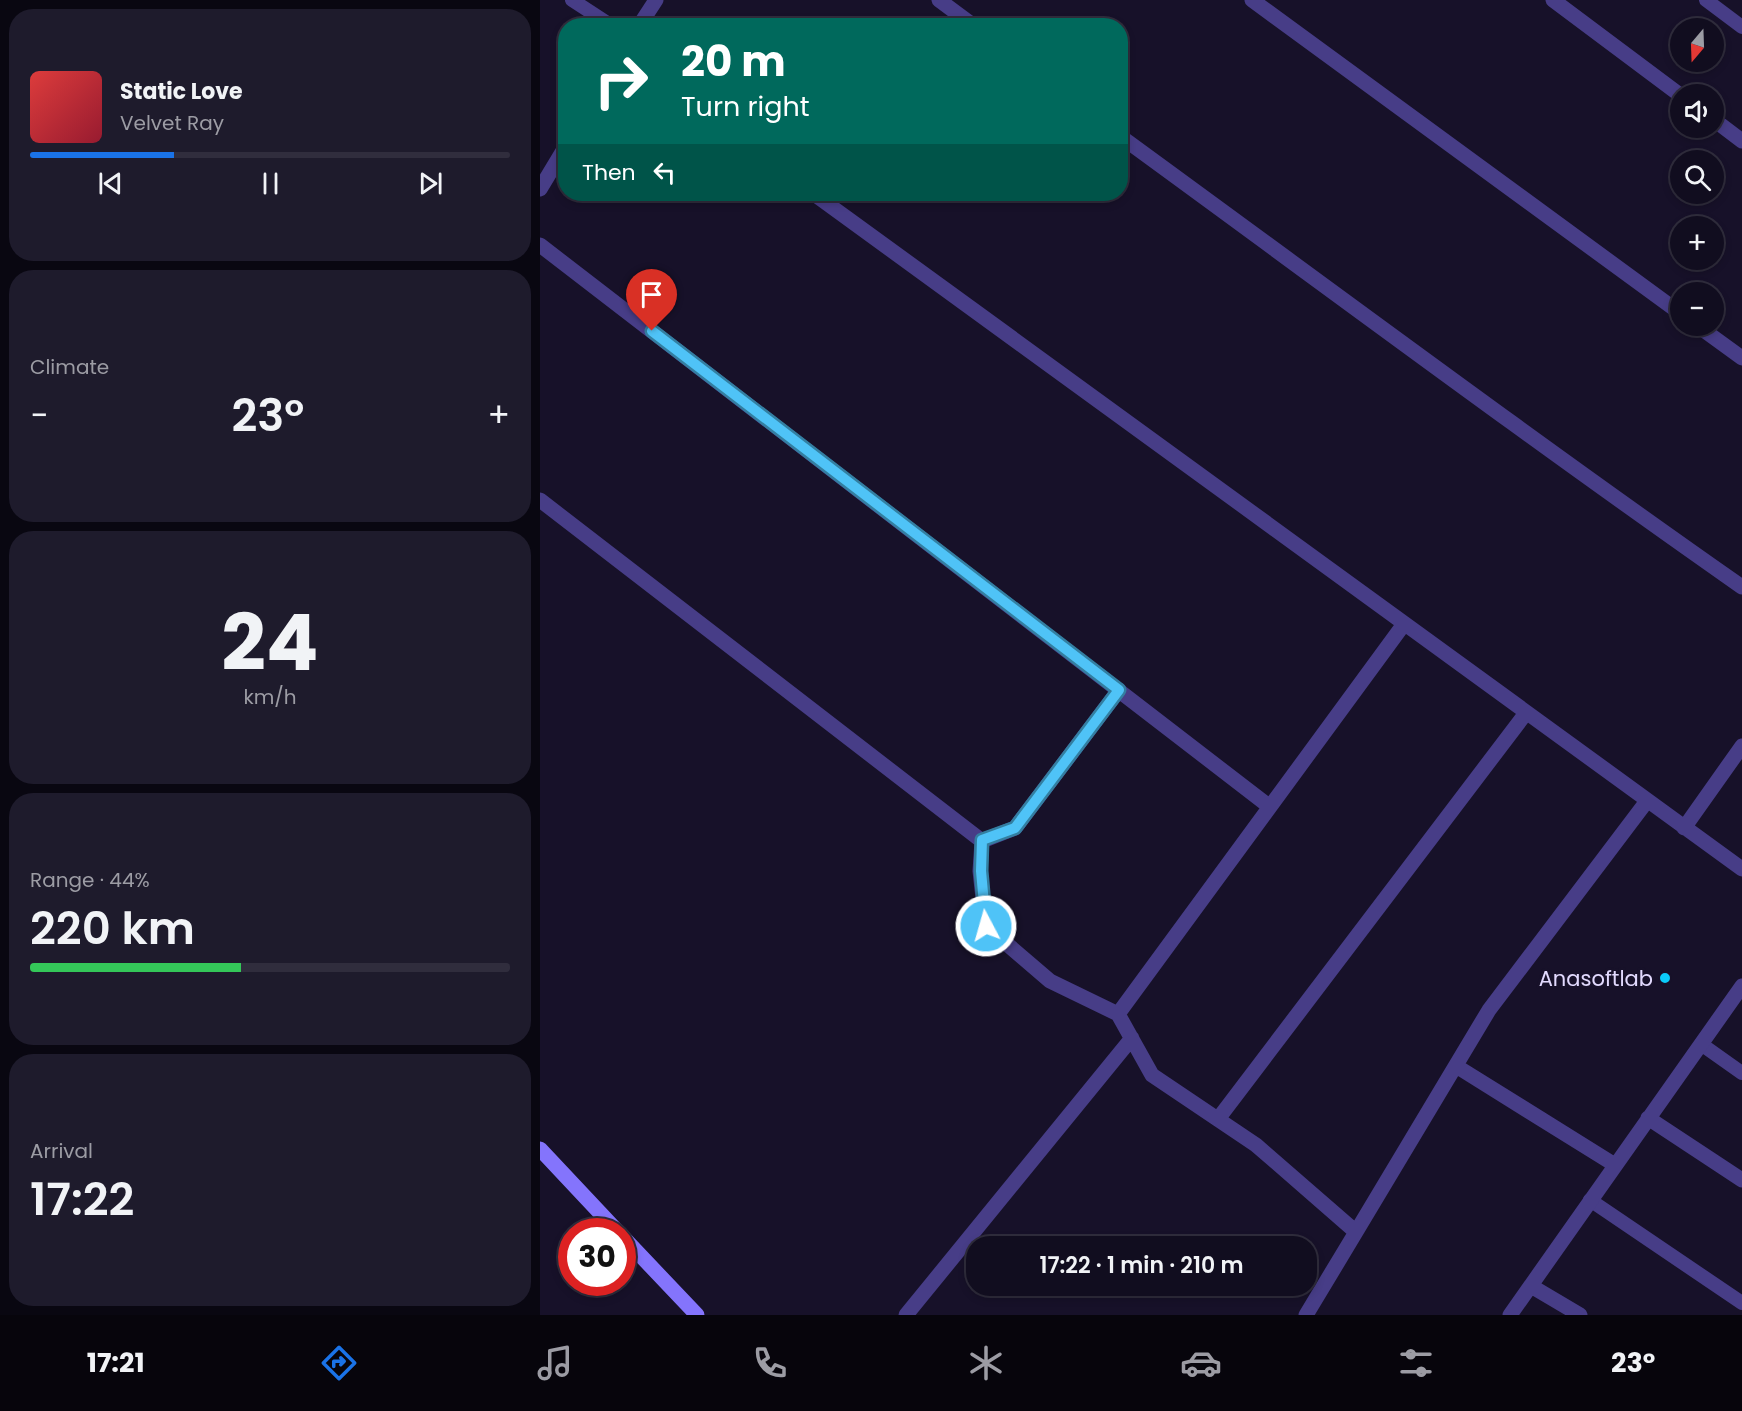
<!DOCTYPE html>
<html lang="en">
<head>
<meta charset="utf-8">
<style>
  body { margin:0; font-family:Poppins,sans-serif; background:#1e1b2c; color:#f1f3f6; height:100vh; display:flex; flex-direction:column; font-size:22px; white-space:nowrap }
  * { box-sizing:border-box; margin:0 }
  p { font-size:20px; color:#9c9ca4 }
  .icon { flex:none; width:33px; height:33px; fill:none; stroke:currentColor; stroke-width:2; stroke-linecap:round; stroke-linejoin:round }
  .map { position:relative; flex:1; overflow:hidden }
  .side { display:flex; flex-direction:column; gap:9px; padding:9px; background:#090711; width:540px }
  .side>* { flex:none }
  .guide { position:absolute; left:18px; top:18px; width:570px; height:183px; border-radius:24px; box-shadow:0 3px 9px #0003,0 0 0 2px #302d3d; background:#00695c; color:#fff; overflow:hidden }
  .needle { width:39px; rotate:199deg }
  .tools { position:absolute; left:1130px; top:18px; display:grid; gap:12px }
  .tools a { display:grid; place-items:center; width:54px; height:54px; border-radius:50%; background:#110d1f; box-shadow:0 3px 9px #0003,0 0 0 2px #302d3d; font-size:30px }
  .speed { position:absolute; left:18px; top:1218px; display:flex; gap:12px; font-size:30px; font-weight:700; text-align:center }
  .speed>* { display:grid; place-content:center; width:78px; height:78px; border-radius:50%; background:#110d1f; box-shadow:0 3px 9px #0003,0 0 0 2px #302d3d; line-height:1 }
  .speed .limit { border:9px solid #d22; background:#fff; color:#111 }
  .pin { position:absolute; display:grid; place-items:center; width:51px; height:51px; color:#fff; margin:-62px -26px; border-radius:50% 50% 50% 0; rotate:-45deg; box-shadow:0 0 6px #0007 }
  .pin .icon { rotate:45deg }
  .me { position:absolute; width:66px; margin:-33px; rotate:354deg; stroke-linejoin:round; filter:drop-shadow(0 0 4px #0008) }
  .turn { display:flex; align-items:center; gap:21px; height:126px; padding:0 24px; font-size:27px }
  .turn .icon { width:78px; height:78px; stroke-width:2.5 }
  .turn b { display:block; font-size:42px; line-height:51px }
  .then { display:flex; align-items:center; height:57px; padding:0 24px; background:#0003; gap:12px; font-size:22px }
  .big { font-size:45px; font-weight:600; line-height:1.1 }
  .side .tile { flex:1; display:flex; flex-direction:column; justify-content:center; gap:9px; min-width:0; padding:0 21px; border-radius:24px; background:#1e1b2c }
  .side .dial { align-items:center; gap:0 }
  .dial b { font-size:78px; line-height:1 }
  .song { display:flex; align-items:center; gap:18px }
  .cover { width:72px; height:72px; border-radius:9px; background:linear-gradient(135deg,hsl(0 70% 55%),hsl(350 70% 35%)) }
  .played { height:6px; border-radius:3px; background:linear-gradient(90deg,#1a73e8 30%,#302d3d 30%) }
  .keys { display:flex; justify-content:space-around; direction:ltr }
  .heat { display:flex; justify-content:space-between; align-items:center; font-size:33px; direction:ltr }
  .charge { height:9px; border-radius:4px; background:linear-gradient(90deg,#34c759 44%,#302d3d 0) }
  .trip { position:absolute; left:426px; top:1236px; width:351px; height:60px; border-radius:24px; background:#110d1f; box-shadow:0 3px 9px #0003,0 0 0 2px #302d3d; font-weight:600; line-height:60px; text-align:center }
  .tab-bar { display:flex; height:96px; justify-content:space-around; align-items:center; background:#07050c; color:#9c9ca4 }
  .tab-bar .icon { width:42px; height:42px }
  .tab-bar .selected { color:#1a73e8 }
  .tab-bar b { font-size:27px; color:#f1f3f6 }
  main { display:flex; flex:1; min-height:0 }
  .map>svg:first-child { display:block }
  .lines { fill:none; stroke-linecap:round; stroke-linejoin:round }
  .lane { stroke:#473d87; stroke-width:14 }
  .street { stroke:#473d87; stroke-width:15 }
  .secondary { stroke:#8474fc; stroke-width:15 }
  .route-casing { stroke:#337fa1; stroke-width:15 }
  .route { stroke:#4fc3f7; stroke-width:10 }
  .poi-dot { fill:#0bcbf9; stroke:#171129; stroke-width:2 }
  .labels { text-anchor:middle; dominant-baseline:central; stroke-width:6; stroke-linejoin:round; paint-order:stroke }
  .poi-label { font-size:21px; fill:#e2dafe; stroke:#171129; text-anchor:end }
</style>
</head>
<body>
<main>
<section class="side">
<div class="tile">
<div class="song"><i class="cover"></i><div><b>Static Love</b><p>Velvet Ray</p></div></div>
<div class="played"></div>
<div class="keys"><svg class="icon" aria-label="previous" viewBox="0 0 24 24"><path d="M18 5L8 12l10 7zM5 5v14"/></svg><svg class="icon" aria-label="pause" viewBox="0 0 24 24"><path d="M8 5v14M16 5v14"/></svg><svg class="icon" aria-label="next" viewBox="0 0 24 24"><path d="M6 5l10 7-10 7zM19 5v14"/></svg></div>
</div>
<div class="tile"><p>Climate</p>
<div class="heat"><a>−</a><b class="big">23°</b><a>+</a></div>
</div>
<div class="tile dial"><b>24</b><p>km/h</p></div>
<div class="tile"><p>Range · 44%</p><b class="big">220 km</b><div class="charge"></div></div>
<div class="tile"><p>Arrival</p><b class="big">17:22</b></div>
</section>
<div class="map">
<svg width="1202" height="1315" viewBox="0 0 1202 1315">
  <rect width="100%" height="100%" fill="#171129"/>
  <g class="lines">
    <!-- lane -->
    <path class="lane" d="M32 0 72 26
      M1166 0 1202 27
      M1161 1044 1202 1073
      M1050 1200 1202 1303"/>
    <!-- street -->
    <path class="street" d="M399 0 434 26
      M712 0 1140 313
      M1013 0 1140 95
      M99 26 116 0
      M1173 119 1202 141
      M580 136C787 287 992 440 1202 587
      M0 189 26 146
      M274 194 1202 869
      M0 245 730 807
      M1158 326 1202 358
      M0 500 442 841 440 871 446 926 510 981 578 1014
      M1144 828 1202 746
      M442 841 475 828 579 690
      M916 1066 1075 1165
      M1108 1118 1202 1180
      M678 1119 986 713
      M816 1232 949 1010 1107 801
      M991 1286 1040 1315
      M366 1315 592 1038
      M766 1315 816 1232 716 1145 612 1075 578 1014 864 624
      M970 1315 1202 986"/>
    <!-- secondary -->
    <path class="secondary" d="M0 1149 78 1232
      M82 1236 157 1315"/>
  </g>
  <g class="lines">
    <!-- route casing -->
    <g class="route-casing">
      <path id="route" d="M112 331 579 690 475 828 442 840 441 871 446 926"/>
    </g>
    <!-- route -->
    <use href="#route" class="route"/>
  </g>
  <!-- markers -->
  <circle class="poi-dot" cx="1125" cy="978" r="6"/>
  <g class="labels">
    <!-- poi labels -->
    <g class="poi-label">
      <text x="1113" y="978">Anasoftlab</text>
    </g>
  </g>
</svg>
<div class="tools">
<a><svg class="needle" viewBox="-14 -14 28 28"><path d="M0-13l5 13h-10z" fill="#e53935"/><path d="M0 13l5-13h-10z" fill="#9c9ca4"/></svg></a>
<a><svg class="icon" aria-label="sound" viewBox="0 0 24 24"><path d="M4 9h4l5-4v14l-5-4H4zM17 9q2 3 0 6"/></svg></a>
<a><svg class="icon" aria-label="search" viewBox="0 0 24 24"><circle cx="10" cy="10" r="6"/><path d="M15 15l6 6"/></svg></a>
<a>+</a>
<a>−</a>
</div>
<div class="speed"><div class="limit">30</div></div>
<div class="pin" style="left:112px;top:331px;background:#d93025"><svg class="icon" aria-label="arrive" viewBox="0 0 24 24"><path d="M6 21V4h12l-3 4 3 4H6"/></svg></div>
<svg class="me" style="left:446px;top:926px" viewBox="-20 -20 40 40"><circle r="17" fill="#4fc3f7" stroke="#fff" stroke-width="3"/><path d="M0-11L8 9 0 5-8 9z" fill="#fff"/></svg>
<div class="trip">17:22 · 1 min · 210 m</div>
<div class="guide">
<div class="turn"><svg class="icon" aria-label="right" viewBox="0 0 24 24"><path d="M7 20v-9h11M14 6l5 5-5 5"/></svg><div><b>20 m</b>Turn right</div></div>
<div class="then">Then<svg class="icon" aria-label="left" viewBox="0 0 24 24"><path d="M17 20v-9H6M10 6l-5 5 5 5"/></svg></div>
</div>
</div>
</main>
<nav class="tab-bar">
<b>17:21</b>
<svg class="icon selected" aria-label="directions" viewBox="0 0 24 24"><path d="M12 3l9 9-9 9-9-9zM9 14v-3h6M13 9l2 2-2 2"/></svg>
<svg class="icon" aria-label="music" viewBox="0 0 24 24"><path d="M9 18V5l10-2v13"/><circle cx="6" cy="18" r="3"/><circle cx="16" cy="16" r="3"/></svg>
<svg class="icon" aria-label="phone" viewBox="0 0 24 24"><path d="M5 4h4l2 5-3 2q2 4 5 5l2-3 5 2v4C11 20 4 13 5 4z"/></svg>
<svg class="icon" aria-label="climate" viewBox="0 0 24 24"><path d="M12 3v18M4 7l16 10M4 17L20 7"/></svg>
<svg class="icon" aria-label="car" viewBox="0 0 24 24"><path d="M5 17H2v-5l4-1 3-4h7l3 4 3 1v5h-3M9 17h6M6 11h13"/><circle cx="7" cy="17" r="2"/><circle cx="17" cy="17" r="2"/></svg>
<svg class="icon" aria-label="filters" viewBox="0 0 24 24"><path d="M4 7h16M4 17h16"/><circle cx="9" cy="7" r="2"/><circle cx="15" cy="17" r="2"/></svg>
<b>23°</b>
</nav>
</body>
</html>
